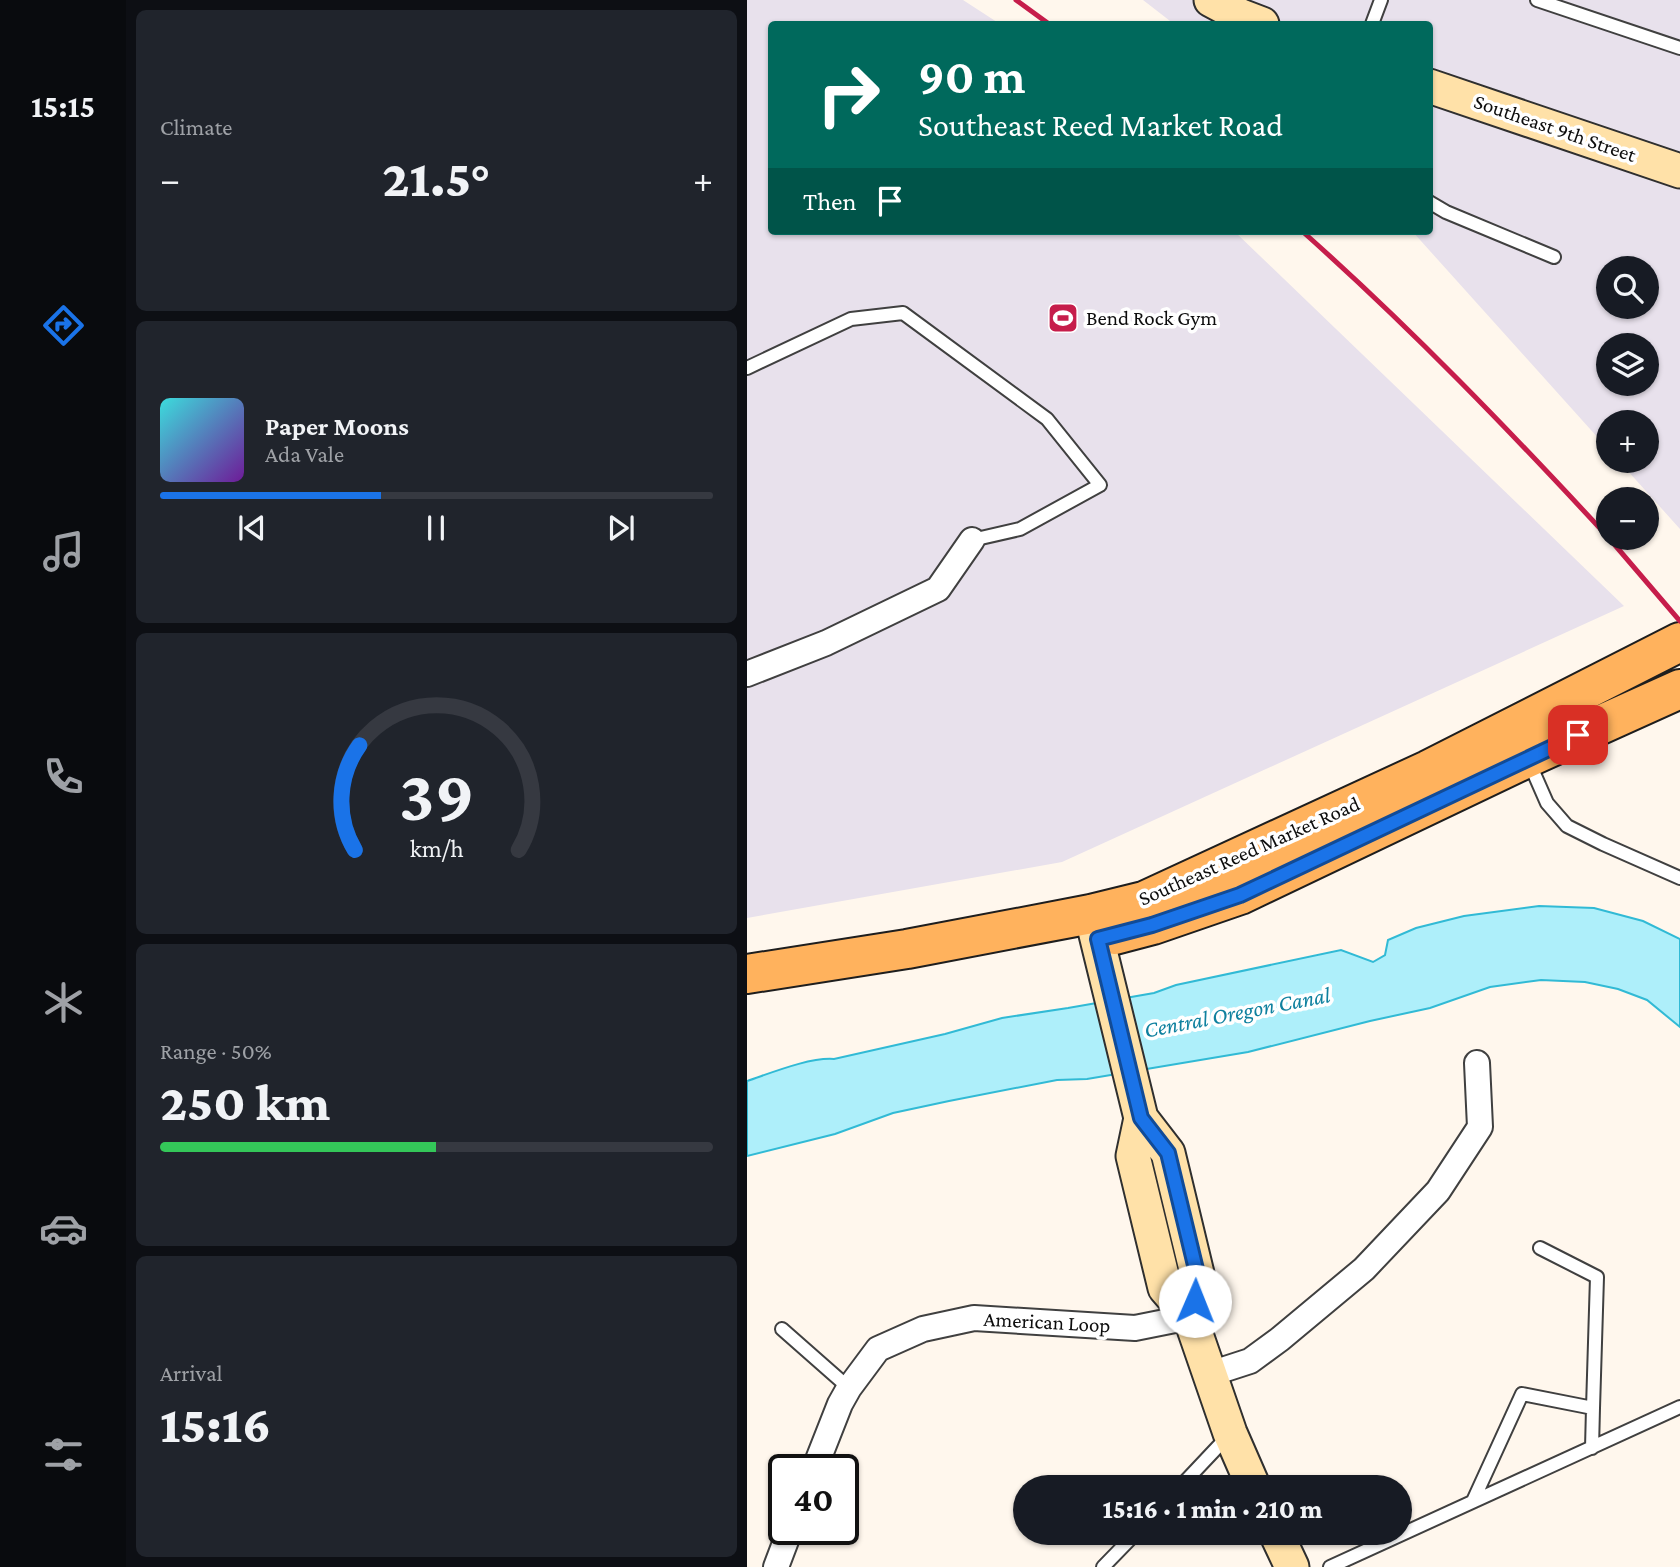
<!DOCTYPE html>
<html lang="en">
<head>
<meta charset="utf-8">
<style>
  body { margin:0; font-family:"Crimson Pro",serif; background:#20242c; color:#f1f3f6; height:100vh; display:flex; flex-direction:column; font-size:26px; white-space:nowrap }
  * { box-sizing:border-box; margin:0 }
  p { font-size:23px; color:#9ea1a6 }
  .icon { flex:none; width:38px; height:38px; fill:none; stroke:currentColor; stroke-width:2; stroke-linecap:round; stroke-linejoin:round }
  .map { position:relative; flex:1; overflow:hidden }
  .drawer { display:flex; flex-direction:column; gap:10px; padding:10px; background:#0d0f14; width:621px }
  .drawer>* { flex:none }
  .hud { position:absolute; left:21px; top:21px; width:665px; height:214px; border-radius:7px; box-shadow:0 2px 5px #0004; background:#00695c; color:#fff; overflow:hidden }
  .tools { position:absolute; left:849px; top:256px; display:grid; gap:14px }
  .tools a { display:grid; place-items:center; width:63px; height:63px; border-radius:50%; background:#171b24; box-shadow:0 2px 5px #0004; font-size:35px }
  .speed { position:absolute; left:21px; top:1454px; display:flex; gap:14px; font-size:35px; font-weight:700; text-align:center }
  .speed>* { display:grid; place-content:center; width:91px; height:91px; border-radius:50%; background:#171b24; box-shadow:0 2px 5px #0004; line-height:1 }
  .speed .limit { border:4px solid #111; border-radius:10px; background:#fff; color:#111 }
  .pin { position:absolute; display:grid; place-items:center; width:60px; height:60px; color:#fff; margin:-30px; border-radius:14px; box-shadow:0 4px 10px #0006 }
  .me { position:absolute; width:77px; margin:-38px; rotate:1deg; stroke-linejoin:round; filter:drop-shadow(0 0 5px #0008) }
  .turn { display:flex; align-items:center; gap:24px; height:147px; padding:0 35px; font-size:32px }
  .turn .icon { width:91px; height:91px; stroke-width:2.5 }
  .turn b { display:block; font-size:49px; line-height:60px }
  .then { display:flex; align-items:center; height:66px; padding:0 35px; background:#0003; gap:14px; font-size:26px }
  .big { font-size:52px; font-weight:800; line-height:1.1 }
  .drawer .card { flex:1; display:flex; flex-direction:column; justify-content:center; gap:10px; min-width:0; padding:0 24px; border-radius:10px; background:#20242c }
  .drawer .dial { align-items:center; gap:0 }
  .dial svg { height:182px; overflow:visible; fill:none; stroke:#363941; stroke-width:7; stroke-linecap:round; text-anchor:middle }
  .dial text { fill:#f1f3f6; stroke:none }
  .song { display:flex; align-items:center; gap:21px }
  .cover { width:84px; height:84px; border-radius:10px; background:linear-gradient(135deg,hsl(180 70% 55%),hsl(280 70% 35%)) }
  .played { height:7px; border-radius:4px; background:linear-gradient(90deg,#1a73e8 40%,#363941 40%) }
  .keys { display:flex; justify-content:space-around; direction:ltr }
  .heat { display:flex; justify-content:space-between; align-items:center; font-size:38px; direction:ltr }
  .charge { height:10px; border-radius:5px; background:linear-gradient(90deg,#34c759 50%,#363941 0) }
  .trip { position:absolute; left:266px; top:1475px; width:399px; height:70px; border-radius:35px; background:#171b24; box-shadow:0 2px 5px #0004; font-weight:800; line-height:70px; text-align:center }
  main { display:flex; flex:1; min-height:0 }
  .tabs { display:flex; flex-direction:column; width:126px; justify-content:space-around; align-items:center; background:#090b0e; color:#9ea1a6 }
  .tabs .icon { width:49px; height:49px }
  .tabs .current { color:#1a73e8 }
  .tabs b { font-size:32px; color:#f1f3f6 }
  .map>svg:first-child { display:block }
  .industrial { fill:#e8e1ec; fill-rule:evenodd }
  .water { fill:#aeeffa; stroke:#31bad5; stroke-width:2 }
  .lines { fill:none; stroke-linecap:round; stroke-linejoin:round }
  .lane-casing { stroke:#404040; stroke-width:16 }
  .street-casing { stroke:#404040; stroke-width:28 }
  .secondary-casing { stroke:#2f2f2f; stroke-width:37 }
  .primary-casing { stroke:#1e1e1e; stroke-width:42 }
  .lane { stroke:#fff; stroke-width:12 }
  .street { stroke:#fff; stroke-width:24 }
  .secondary { stroke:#ffe1a8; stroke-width:33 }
  .primary { stroke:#ffb25d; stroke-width:38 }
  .rail { stroke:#c61d4b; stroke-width:5 }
  .route-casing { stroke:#114b97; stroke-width:18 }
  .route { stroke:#1a73e8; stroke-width:12 }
  .labels { text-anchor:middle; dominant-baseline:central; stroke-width:7; stroke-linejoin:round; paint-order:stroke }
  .street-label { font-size:21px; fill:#0d0d0d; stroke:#fff }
  .poi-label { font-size:21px; fill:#0d0d0d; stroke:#fff; text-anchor:start }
  .water-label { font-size:23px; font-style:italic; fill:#0f819f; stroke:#fff }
</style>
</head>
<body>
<main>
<nav class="tabs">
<b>15:15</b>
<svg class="icon current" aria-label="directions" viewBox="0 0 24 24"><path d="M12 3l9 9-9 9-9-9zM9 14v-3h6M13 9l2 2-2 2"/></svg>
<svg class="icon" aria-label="music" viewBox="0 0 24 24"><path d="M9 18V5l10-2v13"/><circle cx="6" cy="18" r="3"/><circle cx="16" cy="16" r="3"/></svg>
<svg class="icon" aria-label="phone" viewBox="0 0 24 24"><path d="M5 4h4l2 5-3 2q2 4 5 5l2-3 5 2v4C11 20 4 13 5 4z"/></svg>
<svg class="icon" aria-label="climate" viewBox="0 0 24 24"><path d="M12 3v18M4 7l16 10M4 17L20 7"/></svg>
<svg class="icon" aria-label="car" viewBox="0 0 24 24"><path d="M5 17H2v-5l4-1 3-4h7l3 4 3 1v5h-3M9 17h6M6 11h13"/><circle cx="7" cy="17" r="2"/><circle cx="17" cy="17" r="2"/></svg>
<svg class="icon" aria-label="filters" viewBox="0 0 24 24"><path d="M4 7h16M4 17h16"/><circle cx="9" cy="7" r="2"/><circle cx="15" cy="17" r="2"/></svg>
</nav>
<section class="drawer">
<div class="card"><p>Climate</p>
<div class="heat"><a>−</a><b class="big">21.5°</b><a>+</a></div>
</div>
<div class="card">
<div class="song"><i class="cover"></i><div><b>Paper Moons</b><p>Ada Vale</p></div></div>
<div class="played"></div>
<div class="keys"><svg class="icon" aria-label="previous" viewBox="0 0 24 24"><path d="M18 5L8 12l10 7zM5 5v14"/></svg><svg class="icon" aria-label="pause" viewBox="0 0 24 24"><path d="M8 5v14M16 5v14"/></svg><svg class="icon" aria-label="next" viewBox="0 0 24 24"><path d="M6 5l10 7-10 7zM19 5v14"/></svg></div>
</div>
<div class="card dial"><svg viewBox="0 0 100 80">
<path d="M14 69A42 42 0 1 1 86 69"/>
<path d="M14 69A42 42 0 0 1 16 23" stroke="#1a73e8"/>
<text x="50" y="56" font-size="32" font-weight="700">39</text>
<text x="50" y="72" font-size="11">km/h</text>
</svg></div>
<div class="card"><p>Range · 50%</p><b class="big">250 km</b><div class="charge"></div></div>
<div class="card"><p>Arrival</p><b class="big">15:16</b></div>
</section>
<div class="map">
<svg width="933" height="1567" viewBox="0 0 933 1567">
  <rect width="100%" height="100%" fill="#fff7ed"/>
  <!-- industrial -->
  <path class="industrial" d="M0 0H216L253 24H24V231H487L877 606 315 862 0 918Z
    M396 0H933V529L871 460H900V422H861V449L665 231H682V24H427ZM861 268H900V306H861ZM861 345H900V383H861Z"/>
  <!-- water -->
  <path class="water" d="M792 906 847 908 896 921 933 939V1027L900 1000 871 989 838 982 794 980 743 987 683 1008 623 1021 501 1052 340 1079 310 1080 202 1101 146 1113 88 1134 0 1156V1081C24 1073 63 1057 87 1059L198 1034 255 1018 321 1008 407 993 429 985 594 950 626 962 638 955 641 940 669 928 717 916Z"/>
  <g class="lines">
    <!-- lane casing -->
    <g class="lane-casing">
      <path id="lane" d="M790 0 933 48
        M625 24 634 0
        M682 202 699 212 807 257
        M0 368 104 319 156 313 300 419 353 485 273 529 225 540
        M782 762 800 803 820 826 856 844 933 878
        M35 1329 102 1388
        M845 1448 846 1408
        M432 1488 481 1436
        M726 1501 775 1394 846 1408 850 1277 793 1248
        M356 1567 389 1533
        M583 1567 933 1407"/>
    </g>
    <!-- street casing -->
    <g class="street-casing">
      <path id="street" d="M0 674 79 643 191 589 225 540
        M463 1374 503 1361 533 1339 617 1269 691 1191 733 1127 730 1063
        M67 1470 93 1404 102 1388 131 1349 176 1329 227 1318 388 1328 443 1317
        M29 1567 43 1530"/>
    </g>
    <!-- secondary casing -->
    <g class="secondary-casing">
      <path id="secondary" d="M464 0 494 16 515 24
        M682 86 933 171
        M344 914 394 1118 421 1153 453 1286 443 1317
        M394 1118 386 1156 418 1288 443 1317 483 1433 507 1488
        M529 1533 545 1567"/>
    </g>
    <!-- primary casing -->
    <g class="primary-casing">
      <path id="primary" d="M368 935 406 925 493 895 780 758 933 689
        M0 974 160 949 344 914 397 901 681 770 933 642"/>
    </g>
    <!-- lane -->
    <use href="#lane" class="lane"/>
    <!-- street -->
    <use href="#street" class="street"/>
    <!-- secondary -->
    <use href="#secondary" class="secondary"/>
    <!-- primary -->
    <use href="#primary" class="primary"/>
    <!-- rail -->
    <path class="rail" d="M269 0 302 24
      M555 231C663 327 763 431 861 537
      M861 537 933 621"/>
  </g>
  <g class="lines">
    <!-- route casing -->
    <g class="route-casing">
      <path id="route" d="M448 1301 453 1286 421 1153 394 1118 351 939 405 925 493 895 831 735"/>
    </g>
    <!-- route -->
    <use href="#route" class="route"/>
  </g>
  <!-- icons -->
  <defs>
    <g id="stadium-square" transform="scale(1.575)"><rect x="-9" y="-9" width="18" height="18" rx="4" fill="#c61d4b" stroke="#fff"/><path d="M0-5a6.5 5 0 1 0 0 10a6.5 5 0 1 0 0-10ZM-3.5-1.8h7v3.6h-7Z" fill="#fff"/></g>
  </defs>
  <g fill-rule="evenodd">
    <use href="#stadium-square" x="316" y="318"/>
  </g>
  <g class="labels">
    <!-- street labels -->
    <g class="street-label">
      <text transform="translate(808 128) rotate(19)">Southeast 9th Street</text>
      <text transform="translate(502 851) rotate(-24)">Southeast Reed Market Road</text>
      <text transform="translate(300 1322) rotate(3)">American Loop</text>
    </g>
    <!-- poi labels -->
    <g class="poi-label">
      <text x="339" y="318">Bend Rock Gym</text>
    </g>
    <!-- water labels -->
    <g class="water-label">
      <text transform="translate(490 1012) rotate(-11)">Central Oregon Canal</text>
    </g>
  </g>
</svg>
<div class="tools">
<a><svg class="icon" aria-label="search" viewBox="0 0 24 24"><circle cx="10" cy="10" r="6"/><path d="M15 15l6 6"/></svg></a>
<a><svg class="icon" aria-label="layers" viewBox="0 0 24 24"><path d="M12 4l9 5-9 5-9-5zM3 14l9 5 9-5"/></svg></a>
<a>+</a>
<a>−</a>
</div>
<div class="speed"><div class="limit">40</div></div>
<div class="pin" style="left:831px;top:735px;background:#d93025"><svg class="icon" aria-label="arrive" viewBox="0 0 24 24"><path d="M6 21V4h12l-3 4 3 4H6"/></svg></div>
<svg class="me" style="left:448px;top:1301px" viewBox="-20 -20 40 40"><circle r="19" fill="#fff"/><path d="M0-13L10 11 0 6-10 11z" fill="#1a73e8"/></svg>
<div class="trip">15:16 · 1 min · 210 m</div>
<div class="hud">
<div class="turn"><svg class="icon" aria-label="right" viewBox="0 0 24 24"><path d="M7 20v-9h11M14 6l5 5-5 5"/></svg><div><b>90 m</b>Southeast Reed Market Road</div></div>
<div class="then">Then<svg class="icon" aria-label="arrive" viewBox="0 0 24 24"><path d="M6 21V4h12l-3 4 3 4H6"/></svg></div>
</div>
</div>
</main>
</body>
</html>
